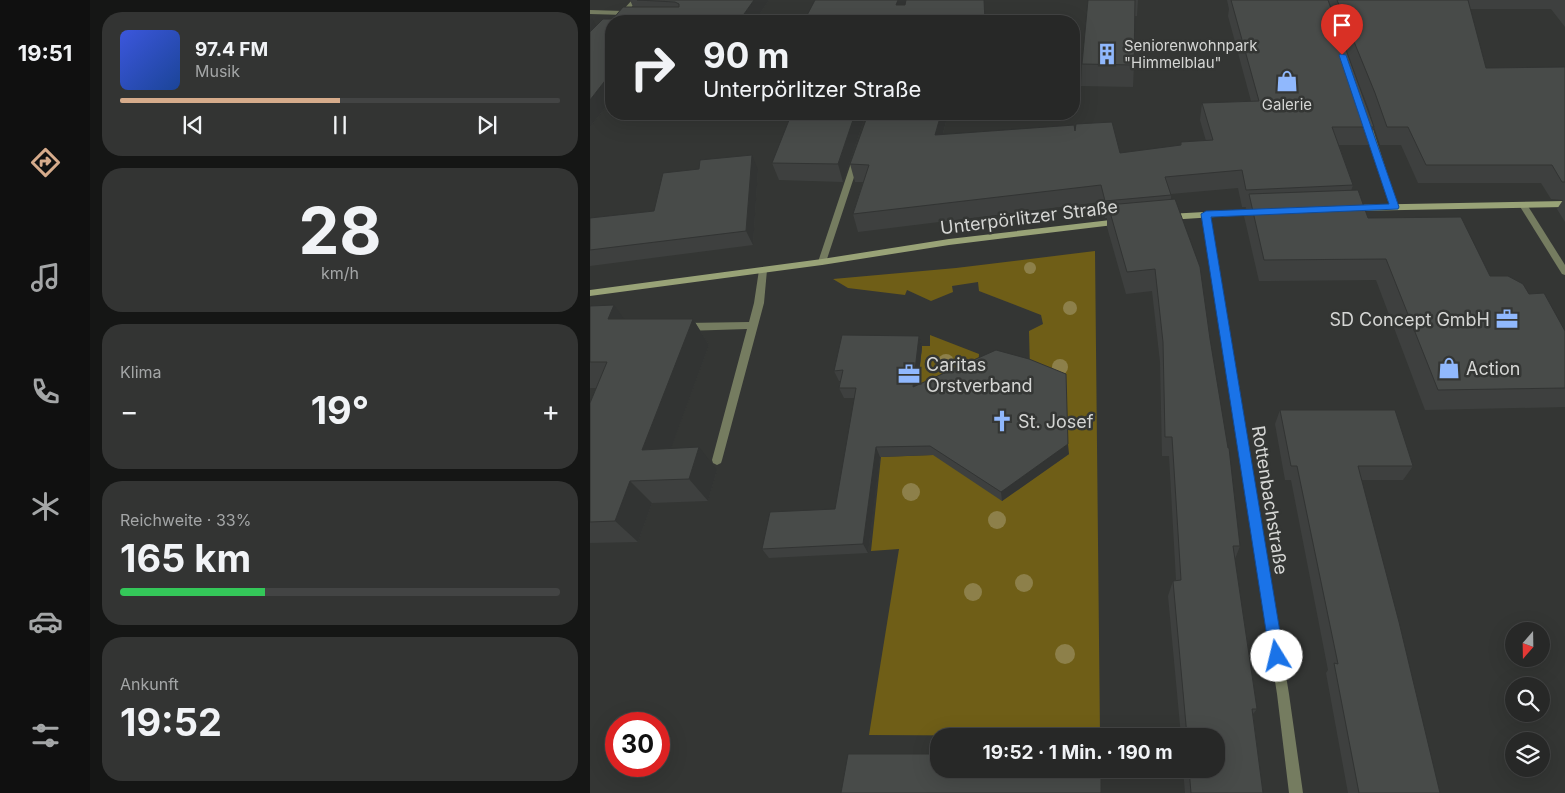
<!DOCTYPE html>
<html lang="de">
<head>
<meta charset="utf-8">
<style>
  body { margin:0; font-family:Inter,sans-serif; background:#333433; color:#f1f3f6; height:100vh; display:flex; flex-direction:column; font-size:19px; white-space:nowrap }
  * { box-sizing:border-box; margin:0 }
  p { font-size:16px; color:#a4a6a7 }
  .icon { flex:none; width:28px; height:28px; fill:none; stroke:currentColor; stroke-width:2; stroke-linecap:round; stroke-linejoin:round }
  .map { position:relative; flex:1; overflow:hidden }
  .panel { display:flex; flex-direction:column; gap:12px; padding:12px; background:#151615; width:500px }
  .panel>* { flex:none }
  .hud { position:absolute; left:15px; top:15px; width:475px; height:105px; border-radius:20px; box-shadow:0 5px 20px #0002,0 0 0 1px #434444; background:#272827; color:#f1f3f6; overflow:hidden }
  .needle { width:32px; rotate:200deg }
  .fabs { position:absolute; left:915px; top:622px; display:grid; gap:10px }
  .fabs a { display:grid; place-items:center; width:45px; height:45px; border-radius:50%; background:#272827; box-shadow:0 5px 20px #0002,0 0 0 1px #434444; font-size:25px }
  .speed { position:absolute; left:15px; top:712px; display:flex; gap:10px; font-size:25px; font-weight:700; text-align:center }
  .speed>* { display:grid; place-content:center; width:65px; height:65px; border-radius:50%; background:#272827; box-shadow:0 5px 20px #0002,0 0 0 1px #434444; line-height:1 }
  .speed .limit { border:8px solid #d22; background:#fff; color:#111 }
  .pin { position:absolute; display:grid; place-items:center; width:42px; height:42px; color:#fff; margin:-51px -21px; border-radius:50% 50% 50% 0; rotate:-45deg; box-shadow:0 0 5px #0007 }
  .pin .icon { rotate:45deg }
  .me { position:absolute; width:55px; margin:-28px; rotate:351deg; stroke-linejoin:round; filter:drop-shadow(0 0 4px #0008) }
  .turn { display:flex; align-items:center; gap:18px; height:105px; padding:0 15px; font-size:22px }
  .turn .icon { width:65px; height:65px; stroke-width:2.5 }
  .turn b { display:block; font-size:35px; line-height:42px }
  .big { font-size:38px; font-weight:700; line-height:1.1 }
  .panel .card { flex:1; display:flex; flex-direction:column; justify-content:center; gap:8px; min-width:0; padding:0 18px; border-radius:20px; background:#333433 }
  .panel .dial { align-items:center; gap:0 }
  .dial b { font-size:65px; line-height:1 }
  .song { display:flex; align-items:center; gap:15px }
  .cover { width:60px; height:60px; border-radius:8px; background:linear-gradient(135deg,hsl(230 70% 55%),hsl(220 70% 35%)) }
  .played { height:5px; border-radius:2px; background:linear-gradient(90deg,#d6ab8b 50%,#434444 50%) }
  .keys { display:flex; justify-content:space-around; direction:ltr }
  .heat { display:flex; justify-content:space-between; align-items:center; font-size:28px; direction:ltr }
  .charge { height:8px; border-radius:4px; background:linear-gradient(90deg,#34c759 33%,#434444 0) }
  .trip { position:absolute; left:340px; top:728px; width:295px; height:50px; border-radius:20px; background:#272827; box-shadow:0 5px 20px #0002,0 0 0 1px #434444; font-weight:700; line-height:50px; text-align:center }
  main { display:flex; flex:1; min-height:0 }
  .dock { display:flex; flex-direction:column; width:90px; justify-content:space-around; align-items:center; background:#101010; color:#a4a6a7 }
  .dock .icon { width:35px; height:35px }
  .dock .selected { color:#d6ab8b }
  .dock b { font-size:22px; color:#f1f3f6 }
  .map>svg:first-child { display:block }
  .green { fill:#6f5e17 }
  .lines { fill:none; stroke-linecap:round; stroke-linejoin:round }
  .service { fill:#757c60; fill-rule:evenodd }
  .minor { fill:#757c60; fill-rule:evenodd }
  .tertiary { fill:#757c60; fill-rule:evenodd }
  .secondary { fill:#99a377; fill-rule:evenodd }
  .tree { fill:#8d804a }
  .wall { fill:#3e403f; fill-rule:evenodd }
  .shaded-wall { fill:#323433 }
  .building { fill:#484b49; stroke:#323433 }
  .route { fill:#1a73e8; stroke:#114b97 }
  .labels { text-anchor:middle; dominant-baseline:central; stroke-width:5; stroke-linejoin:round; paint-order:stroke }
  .far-poi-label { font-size:15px; fill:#d5d6d4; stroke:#343634; text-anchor:start }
  .street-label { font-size:18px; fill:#d5d6d4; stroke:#343634 }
  .poi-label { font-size:18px; fill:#d5d6d4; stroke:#343634; text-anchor:start }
</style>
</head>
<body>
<main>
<nav class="dock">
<b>19:51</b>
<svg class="icon selected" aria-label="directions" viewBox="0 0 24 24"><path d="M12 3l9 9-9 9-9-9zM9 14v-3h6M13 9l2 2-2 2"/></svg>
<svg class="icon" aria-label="music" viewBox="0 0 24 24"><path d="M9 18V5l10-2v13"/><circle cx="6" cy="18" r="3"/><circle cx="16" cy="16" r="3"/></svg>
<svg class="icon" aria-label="phone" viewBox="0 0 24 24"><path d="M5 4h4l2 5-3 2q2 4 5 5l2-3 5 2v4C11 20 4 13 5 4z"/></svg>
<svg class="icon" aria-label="climate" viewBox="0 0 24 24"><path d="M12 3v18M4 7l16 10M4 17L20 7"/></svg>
<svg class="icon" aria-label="car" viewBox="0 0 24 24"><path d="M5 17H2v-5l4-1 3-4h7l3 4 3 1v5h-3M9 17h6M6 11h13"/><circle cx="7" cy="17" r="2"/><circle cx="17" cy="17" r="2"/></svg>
<svg class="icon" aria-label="filters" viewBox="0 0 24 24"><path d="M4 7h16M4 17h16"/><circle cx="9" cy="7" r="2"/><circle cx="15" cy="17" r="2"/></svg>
</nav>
<section class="panel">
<div class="card">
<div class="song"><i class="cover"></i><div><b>97.4 FM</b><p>Musik</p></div></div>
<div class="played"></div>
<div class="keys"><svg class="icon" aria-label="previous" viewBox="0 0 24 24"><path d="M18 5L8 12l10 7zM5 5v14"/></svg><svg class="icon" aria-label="pause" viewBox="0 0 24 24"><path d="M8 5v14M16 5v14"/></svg><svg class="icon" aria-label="next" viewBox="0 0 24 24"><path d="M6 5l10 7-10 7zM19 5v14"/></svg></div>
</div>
<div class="card dial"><b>28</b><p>km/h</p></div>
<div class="card"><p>Klima</p>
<div class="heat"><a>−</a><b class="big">19°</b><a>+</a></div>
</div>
<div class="card"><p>Reichweite · 33%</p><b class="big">165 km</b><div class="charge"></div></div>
<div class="card"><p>Ankunft</p><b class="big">19:52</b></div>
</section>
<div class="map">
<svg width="975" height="793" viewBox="0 0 975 793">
  <rect width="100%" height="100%" fill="#343634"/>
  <!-- green -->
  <path class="green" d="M505 251 510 736 279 735 309 549 281 551 291 457 343 455 440 370 439 331 453 324 451 315 389 291 388 282 362 286 363 292 341 301 317 290 315 295 258 288 243 279 366 268Z
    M340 335 389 354 388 370 327 389 332 346H340Z"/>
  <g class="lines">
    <!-- service -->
    <path class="service" d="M0 10 34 11 37 13 34 15 0 14Z
      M173 267 177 270 174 303 132 460 131 463 127 465 123 463 122 460 157 329 95 331 90 327 95 323 159 322 164 303 169 270Z"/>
    <!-- minor -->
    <path class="minor" d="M42 0H48L29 21H23Z
      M774 121H780L781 123 808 207 807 209H801L800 207 773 123Z
      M263 157H269L270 159 236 262 232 265 229 264 228 262Z
      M616 211 620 214 699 694 713 793H699L687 694 612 214Z"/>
    <!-- tertiary -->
    <path class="tertiary" d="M933 202 936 203 975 265V275L972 274 929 205Z"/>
    <!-- secondary -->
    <path class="secondary" d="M975 201V207L761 211 757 208 761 205Z
      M669 209 672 210V214L578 220 574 217 578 214Z
      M529 219 533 222 532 224 359 245 232 265 0 296V290L232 259 359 239Z"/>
  </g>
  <!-- trees -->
  <g class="tree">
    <circle cx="440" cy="268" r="6"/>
    <circle cx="480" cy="308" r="7"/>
    <circle cx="356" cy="362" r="8"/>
    <circle cx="470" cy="367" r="8"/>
    <circle cx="321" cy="492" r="9"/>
    <circle cx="407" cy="520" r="9"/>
    <circle cx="434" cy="583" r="9"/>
    <circle cx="383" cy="592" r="9"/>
    <circle cx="475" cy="654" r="10"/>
  </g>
  <!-- wall -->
  <path class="wall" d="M40 0H179L165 21H21V100L0 127 6 26 23 19 43 7Z
    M498 0H548L547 16H544V65L543 87 491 86 492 64Z
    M637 0H975V27L961 9H880L896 68 975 67V222L967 209 973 200 961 199 951 183H828L811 145H790L784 127 778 145H749L763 185 761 191 778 218 939 294 975 331V407L835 410 786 280 669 281 654 216 656 207H652L648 188 581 194V199L620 339 650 546 645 559 667 709 663 714 673 793H595L593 769H626V736H591L578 596 583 581 586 580 579 456H572L570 362 562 291 536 294 517 227V218H515L510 202 268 232 263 214 273 182H265L260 164 358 114 353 134 485 131 530 153 590 146 591 142 616 141 610 120 612 103 661 101 638 16 639 9ZM769 84 779 110 783 123Z
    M205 114H276L253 182 189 180 182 163Z
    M168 170 163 245 0 266V218L64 211Z
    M0 306 34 319H103L119 345 81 448 127 470 118 501 62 503 48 542 0 543V403L6 388H0Z
    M329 336 332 347 328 385 479 454 412 501 343 455 290 457 278 553 179 558 172 549 245 509 265 398H254L249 388 250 381H249L244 371Z
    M690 410 823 466 813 480H771L850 793H758L736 673 738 670 701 480H695L685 424Z"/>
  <!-- shaded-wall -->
  <path class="shaded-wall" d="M164 0H179L165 21H149Z
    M308 0H317L309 21 306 5Z
    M2 18 10 33 0 45V20Z
    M21 73V100L0 127V100Z
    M265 114H276L253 182 248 164Z
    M351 114H358L348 152 345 135Z
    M162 155 168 170 163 245 156 231Z
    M24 305 43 331 18 319Z
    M103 319 119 345 72 473 52 450Z
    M329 336 332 347 326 397 323 387Z
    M478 444 479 454 412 501 411 492Z
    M109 447 127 470 118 501 99 479Z
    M286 447 290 457 278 553 273 544Z
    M40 481 62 503 48 542 25 521Z"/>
  <!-- building -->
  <path class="building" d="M47 0H164L149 21H21V73L0 100V32L13 19H23L33 7H89V4L85 2Z
    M225 0H308L306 5H315L316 0H394L395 21H214Z
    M498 0H545L544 65 492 64Z
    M641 0H738L784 127H742L763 185 656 190 652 170 575 177 581 195 515 201 511 185 263 214 279 165 260 164 278 114H351L345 135 484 125 485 131 486 124 522 122 530 153 591 145V142L623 140 612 103 669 101Z
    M747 0H878L896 68 975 67V182H972L962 165H836L818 127H797L785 93Z
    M205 114H265L248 164 182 163 201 115H204Z
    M162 155 156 231 0 250V218L64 211 73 173 109 169 110 160Z
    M768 190 778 218 871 217 900 276H918L933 284 939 294 954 293 975 331V388L848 390 796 259 674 260 659 194Z
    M585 199 610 267 620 339 638 448H639L650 546H643L667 709H662L673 793H601L599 769H626V736H597L583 581 591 580 582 437H575L573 342 565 269 537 272 518 205Z
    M24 305 18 319H103L52 450 109 447 99 479 40 481 25 521 0 522V403L17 362H0V306Z
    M252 335 329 336 323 387 406 350 439 359 476 374 478 444 411 492 340 446 286 447 273 544 172 549 180 512 245 509 266 388H249L253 370 244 371Z
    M690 410H805L823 466H768L809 622 850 793H769L744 663 748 664 707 466H701Z
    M258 754H349V769H511V793H251Z"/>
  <!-- route -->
  <path class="route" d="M750 54 756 55 809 207 808 209 621 217 694 656 692 661 687 663 682 661 680 656 611 214 616 211 799 204 749 55Z"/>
  <!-- icons -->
  <defs>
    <g id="building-bare" transform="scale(1.725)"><path d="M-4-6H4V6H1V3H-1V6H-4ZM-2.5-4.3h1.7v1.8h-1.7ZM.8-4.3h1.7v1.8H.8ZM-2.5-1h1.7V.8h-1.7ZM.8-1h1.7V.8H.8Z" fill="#90b8fd" stroke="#343634" stroke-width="2.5" paint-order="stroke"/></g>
    <g id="shop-bare" transform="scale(1.725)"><path d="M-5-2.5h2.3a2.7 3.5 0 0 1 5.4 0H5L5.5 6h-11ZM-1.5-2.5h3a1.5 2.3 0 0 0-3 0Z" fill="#90b8fd" stroke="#343634" stroke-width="2.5" paint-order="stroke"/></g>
    <g id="office-bare" transform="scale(1.725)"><path d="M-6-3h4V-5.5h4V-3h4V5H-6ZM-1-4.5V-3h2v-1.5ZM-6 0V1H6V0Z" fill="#90b8fd" stroke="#343634" stroke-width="2.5" paint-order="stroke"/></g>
    <g id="church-bare" transform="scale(1.725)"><path d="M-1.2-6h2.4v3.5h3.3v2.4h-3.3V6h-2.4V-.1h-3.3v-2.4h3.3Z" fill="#90b8fd" stroke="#343634" stroke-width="2.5" paint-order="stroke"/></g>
  </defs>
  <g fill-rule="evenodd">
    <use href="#building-bare" x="517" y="54"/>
    <use href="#shop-bare" x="697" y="81"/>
    <use href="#office-bare" x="917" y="319"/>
    <use href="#shop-bare" x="859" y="368"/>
    <use href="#office-bare" x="319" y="374"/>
    <use href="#church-bare" x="412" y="421"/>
  </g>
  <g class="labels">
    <!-- far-poi labels -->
    <g class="far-poi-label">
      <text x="534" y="45">Seniorenwohnpark<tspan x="534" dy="17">"Himmelblau"</tspan></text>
      <text x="697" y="104" text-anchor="middle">Galerie</text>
    </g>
    <!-- street labels -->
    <g class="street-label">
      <text transform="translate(439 217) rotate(-7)">Unterpörlitzer Straße</text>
      <text transform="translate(680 500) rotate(81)">Rottenbachstraße</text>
    </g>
    <!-- poi labels -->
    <g class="poi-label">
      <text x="900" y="319" text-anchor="end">SD Concept GmbH</text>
      <text x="336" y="364">Caritas<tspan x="336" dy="21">Orstverband</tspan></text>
      <text x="876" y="368">Action</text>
      <text x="428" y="421">St. Josef</text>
    </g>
  </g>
</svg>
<div class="fabs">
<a><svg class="needle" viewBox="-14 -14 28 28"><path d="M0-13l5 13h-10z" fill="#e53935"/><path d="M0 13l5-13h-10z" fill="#a4a6a7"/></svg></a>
<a><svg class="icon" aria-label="search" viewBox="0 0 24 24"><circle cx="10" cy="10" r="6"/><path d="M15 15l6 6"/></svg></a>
<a><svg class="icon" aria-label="layers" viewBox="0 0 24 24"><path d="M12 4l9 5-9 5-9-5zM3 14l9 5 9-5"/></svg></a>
</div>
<div class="speed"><div class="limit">30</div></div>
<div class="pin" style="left:752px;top:55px;background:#d93025"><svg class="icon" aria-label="arrive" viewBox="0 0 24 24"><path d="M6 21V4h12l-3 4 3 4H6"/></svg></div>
<svg class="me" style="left:687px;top:656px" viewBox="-20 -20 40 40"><circle r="19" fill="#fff"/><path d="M0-13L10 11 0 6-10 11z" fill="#1a73e8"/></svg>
<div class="trip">19:52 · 1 Min. · 190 m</div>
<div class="hud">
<div class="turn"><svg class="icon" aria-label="right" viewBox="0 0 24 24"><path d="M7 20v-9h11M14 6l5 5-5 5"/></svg><div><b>90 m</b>Unterpörlitzer Straße</div></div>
</div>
</div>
</main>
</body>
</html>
